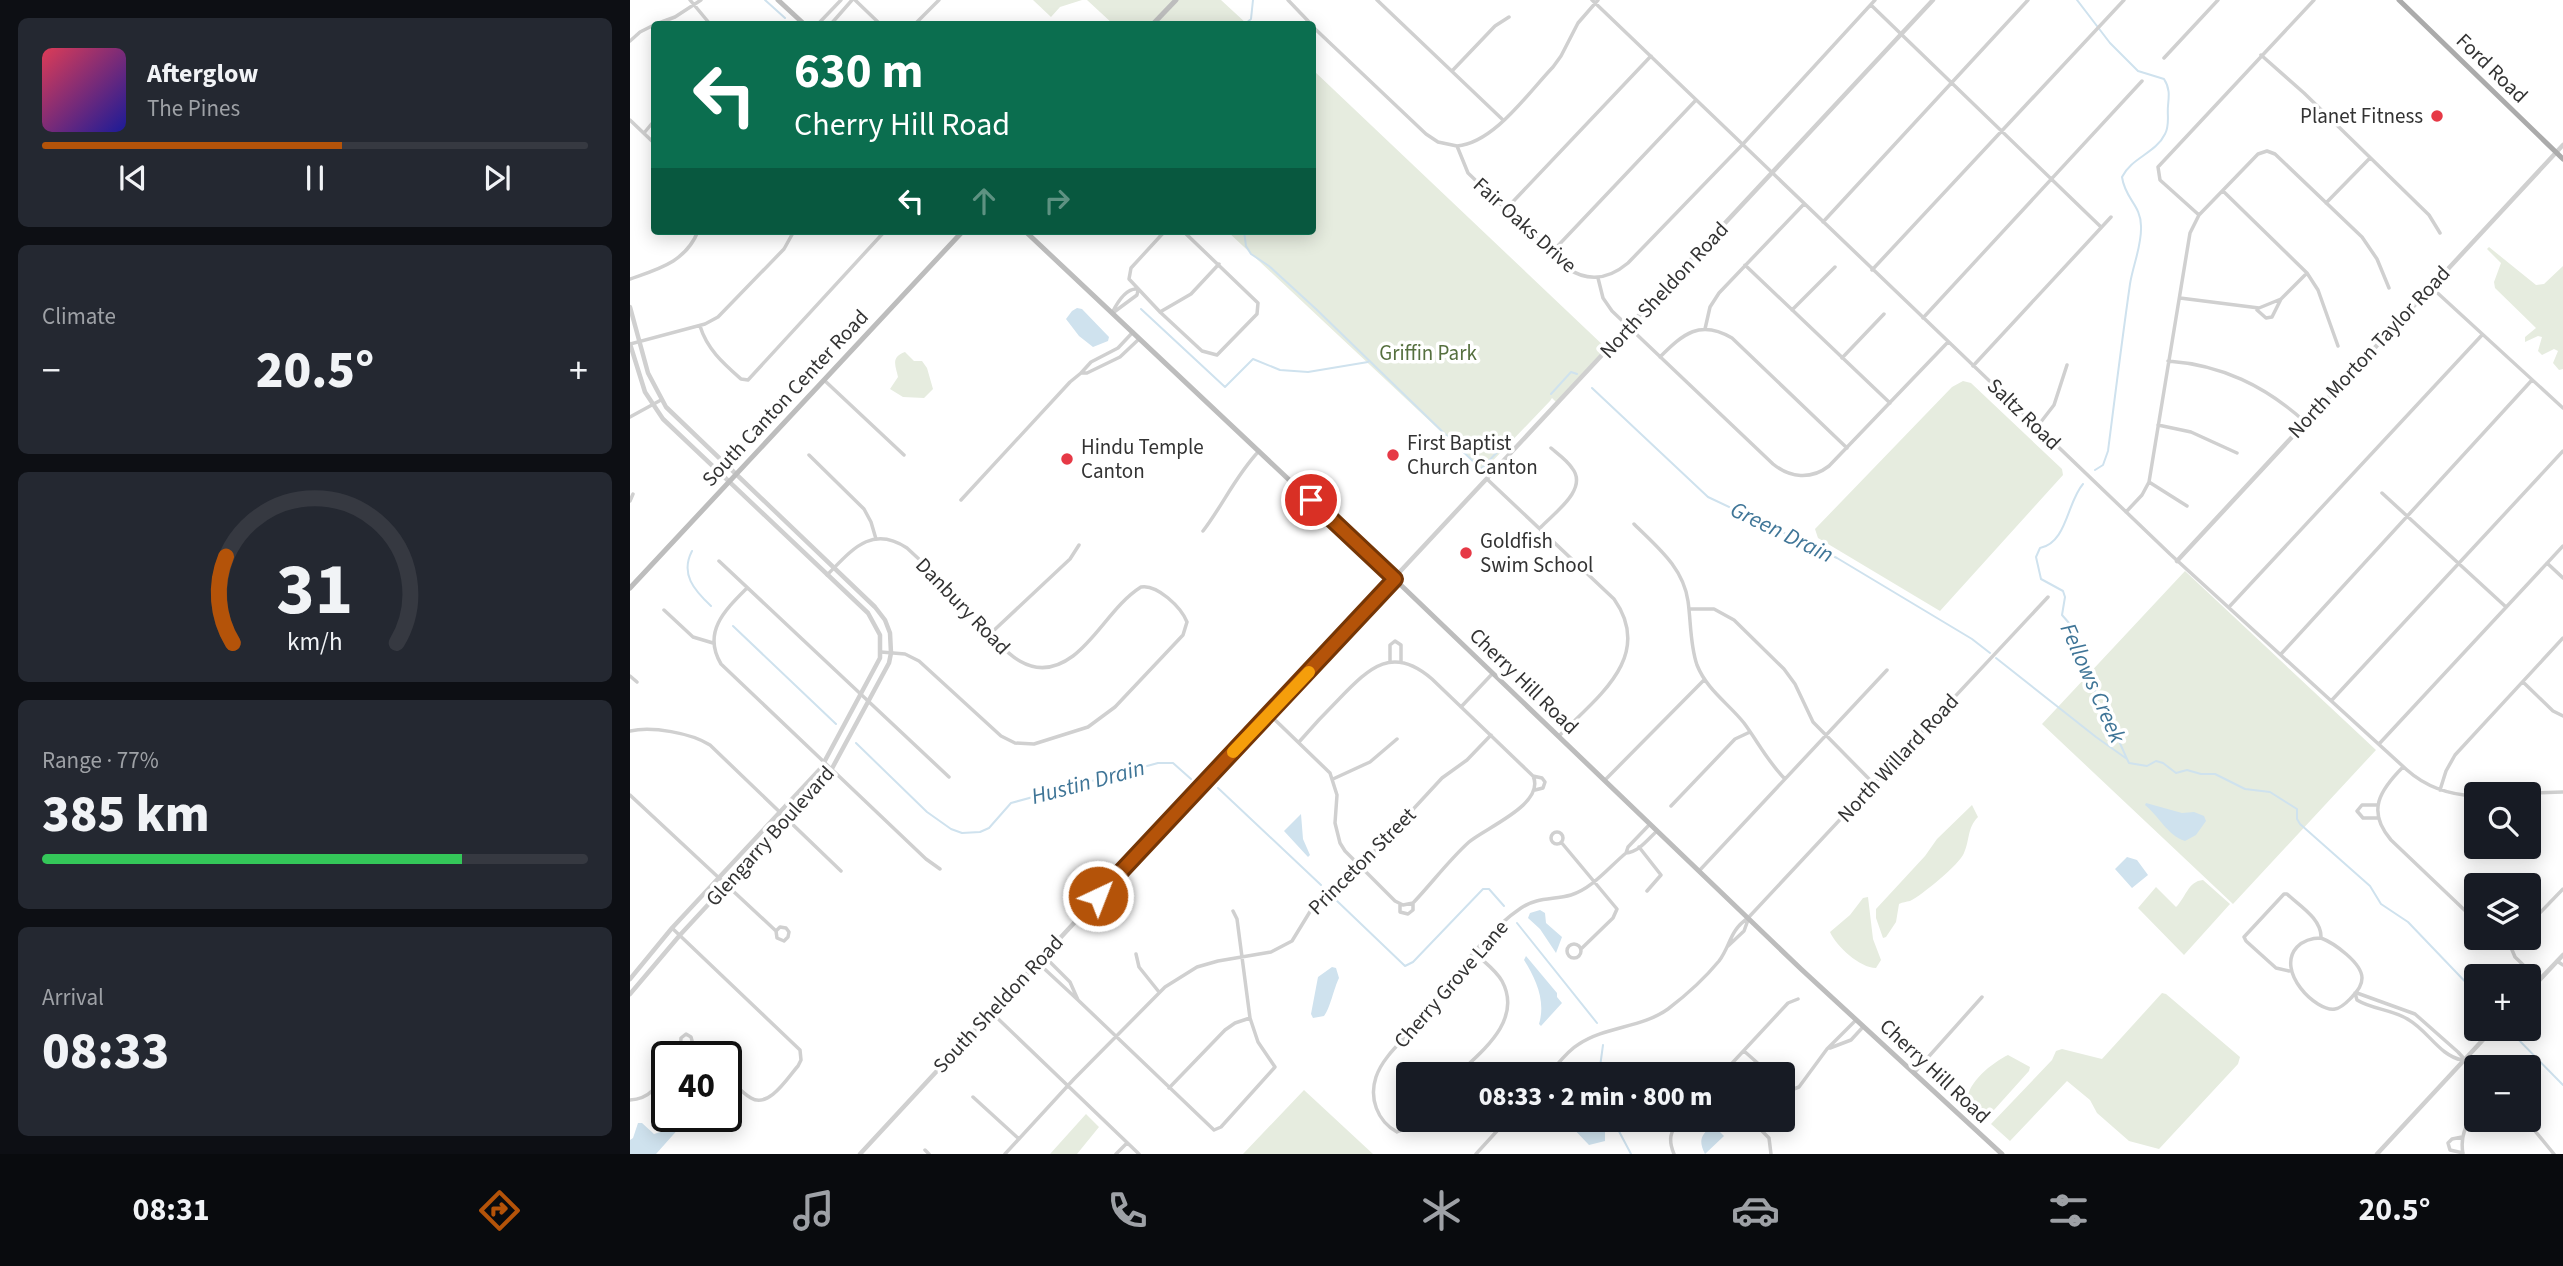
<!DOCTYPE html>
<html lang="en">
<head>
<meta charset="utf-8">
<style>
  body { margin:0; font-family:"Source Sans 3",sans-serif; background:#242831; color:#f1f3f6; height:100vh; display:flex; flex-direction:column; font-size:26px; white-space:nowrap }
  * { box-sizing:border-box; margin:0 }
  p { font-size:23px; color:#9ea1a6 }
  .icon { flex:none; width:38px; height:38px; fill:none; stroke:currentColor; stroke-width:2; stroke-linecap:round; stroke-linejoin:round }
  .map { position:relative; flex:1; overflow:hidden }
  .sheet { display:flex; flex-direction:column; gap:18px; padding:18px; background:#0d0f14; width:630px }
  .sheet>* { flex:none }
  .top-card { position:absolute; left:21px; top:21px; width:665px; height:214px; border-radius:7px; box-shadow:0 4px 18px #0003; background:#0b6e4f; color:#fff; overflow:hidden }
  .buttons { position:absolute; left:1834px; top:782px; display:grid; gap:14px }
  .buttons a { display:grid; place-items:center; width:77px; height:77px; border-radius:7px; background:#171b24; box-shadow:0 4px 18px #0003; font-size:35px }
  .speed { position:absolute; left:21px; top:1041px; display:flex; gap:14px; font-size:35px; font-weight:700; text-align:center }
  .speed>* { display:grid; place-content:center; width:91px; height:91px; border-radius:50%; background:#171b24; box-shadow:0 4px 18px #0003; line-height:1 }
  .speed .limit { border:4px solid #111; border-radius:10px; background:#fff; color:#111 }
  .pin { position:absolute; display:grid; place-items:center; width:60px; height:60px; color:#fff; margin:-30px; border:4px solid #fff; border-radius:50%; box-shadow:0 2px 7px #0007 }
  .me { position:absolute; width:77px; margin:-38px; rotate:43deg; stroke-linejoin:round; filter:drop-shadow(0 0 5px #0008) }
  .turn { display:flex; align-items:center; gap:24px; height:147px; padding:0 28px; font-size:32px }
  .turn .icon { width:91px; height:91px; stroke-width:2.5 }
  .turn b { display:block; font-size:49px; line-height:60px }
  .lanes { display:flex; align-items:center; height:66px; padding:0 28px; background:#0003; justify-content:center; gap:35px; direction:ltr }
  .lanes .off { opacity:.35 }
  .big { font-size:52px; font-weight:800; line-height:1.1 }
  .sheet .tile { flex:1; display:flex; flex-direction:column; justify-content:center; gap:10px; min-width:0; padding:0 24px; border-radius:10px; background:#242831 }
  .sheet .dial { align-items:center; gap:0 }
  .dial svg { height:182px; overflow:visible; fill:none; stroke:#363941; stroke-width:7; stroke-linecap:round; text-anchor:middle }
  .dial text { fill:#f1f3f6; stroke:none }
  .song { display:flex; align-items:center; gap:21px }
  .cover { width:84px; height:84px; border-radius:10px; background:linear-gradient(135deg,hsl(350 70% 55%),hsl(240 70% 35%)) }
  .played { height:7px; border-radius:4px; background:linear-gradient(90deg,#b45309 55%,#363941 55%) }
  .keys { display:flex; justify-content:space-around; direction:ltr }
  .heat { display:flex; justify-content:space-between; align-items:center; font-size:38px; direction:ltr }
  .charge { height:10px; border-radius:5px; background:linear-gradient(90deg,#34c759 77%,#363941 0) }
  .trip { position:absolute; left:766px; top:1062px; width:399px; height:70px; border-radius:7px; background:#171b24; box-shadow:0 4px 18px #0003; font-weight:800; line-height:70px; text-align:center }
  .tabs { display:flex; height:112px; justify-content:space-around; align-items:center; background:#090b0e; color:#9ea1a6 }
  .tabs .icon { width:49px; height:49px }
  .tabs .current { color:#b45309 }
  .tabs b { font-size:32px; color:#f1f3f6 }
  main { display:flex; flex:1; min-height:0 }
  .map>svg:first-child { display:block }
  .green { fill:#e6ecdf }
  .water { fill:#cfe2ee }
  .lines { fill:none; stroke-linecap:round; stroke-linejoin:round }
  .stream { stroke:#cfe2ee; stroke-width:2 }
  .minor { stroke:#d0d0d0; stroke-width:3.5 }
  .tertiary { stroke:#d0d0d0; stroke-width:4.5 }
  .secondary { stroke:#bdbdbd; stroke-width:5 }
  .primary { stroke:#ababab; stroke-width:5 }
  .route-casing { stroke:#753606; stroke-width:18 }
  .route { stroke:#b45309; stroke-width:12 }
  .slow { stroke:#f59e0b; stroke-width:12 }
  .poi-dot { fill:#e63946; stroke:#fff; stroke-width:2.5 }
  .labels { text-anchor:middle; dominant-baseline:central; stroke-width:7; stroke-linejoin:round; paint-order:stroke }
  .street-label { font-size:21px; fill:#333; stroke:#fff }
  .poi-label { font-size:21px; fill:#333; stroke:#fff; text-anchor:start }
  .park-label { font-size:21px; fill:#56703f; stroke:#fff }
  .water-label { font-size:23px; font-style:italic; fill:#3f7597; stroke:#fff }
</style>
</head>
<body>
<main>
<section class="sheet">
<div class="tile">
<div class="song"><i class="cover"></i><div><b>Afterglow</b><p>The Pines</p></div></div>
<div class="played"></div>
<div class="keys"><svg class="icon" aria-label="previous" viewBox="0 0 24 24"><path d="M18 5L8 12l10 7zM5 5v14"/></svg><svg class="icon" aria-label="pause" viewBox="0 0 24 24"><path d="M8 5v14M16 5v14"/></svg><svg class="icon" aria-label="next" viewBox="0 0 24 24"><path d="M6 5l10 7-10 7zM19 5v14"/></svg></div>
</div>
<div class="tile"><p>Climate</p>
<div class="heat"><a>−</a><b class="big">20.5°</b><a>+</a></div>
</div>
<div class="tile dial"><svg viewBox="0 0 100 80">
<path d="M14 69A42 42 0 1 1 86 69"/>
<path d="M14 69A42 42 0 0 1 11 31" stroke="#b45309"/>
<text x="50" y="56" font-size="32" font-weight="700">31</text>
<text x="50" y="72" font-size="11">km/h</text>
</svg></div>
<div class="tile"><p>Range · 77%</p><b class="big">385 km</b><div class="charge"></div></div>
<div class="tile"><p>Arrival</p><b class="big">08:33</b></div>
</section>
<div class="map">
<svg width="1933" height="1154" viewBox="0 0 1933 1154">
  <rect width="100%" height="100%" fill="#fff"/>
  <!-- green -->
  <path class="green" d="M403 0H452L430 7 421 17Z
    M457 0H591L617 24H483Z
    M683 70 976 348 926 402 922 398 920 401 853 471 597 231H682Z
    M1859 247 1906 285 1914 284 1933 266V369L1929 370 1923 363 1928 351 1924 349 1912 355 1908 351 1912 337 1908 336 1895 342V337L1906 328 1865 288 1864 282 1871 263 1857 249Z
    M275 352 284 361H292L297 368 303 389 294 398 273 397 260 389 268 377C266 367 260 357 275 352Z
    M1333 381 1341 383 1432 469 1433 475 1310 611 1188 538 1185 529 1322 387Z
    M1555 571 1746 750 1603 904 1412 724Z
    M1342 805 1348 817C1337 828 1340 840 1334 853 1330 864 1291 896 1280 901 1276 902 1273 902 1269 904L1266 922 1256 937 1253 938 1246 918V909L1295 856 1307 839Z
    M1573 880 1600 904 1554 955 1508 908 1526 887 1546 907C1555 899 1558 881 1573 880Z
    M1238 897 1243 939 1251 960 1246 968C1230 968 1206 946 1200 932L1220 915 1233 898Z
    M1532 993 1536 994 1610 1057 1608 1064 1529 1149 1499 1141 1467 1113 1460 1100 1437 1081 1380 1141 1361 1124 1422 1060 1426 1051 1432 1049 1472 1059Z
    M1378 1055 1400 1067 1399 1071 1355 1120 1337 1103C1336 1083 1362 1063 1378 1055Z
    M674 1090 743 1154H613Z
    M456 1114 469 1127 447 1154H420Z"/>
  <!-- water -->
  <path class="water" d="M447 308 452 309 479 337 478 341 463 347 449 336 436 319 442 311Z
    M1516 803 1552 813 1564 812 1574 816 1576 821 1566 835 1555 841C1537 835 1529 816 1515 805Z
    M671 814 673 839 680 855 678 857 654 831Z
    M1497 857 1507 860 1518 875 1502 888 1485 869Z
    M910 910 915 913 916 923 932 937 926 953 910 929 898 918 900 913Z
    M896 956 927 993V997L932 1003 911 1026 909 1024C916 1001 906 979 894 960Z
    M702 967 706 968 709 978C704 988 700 1009 694 1016L683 1018 681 1014 688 977Z
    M54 1117H59L26 1154H0V1140L3 1138 8 1123H12L24 1134 37 1130Z
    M939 1120H970L975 1131V1141L959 1145 939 1124Z
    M1083 1125 1094 1136 1075 1154C1068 1140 1071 1135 1083 1125Z"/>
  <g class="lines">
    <!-- stream -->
    <path class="stream" d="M135 0 155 18
      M1447 0 1480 43 1508 71 1534 79C1540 88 1539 96 1538 106 1537 115 1540 125 1535 134 1526 153 1501 158 1492 177 1495 199 1511 205 1511 226 1512 245 1503 265 1500 284 1492 340 1485 396 1478 451L1473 465 1465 470
      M615 24 621 19 623 0
      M614 231 616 246 621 254 639 266 686 309 851 469 873 446
      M511 309 595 387 623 359 650 370 678 372 738 362
      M962 388 1078 497 1207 558 1342 639 1360 653
      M921 394 941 372 947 374
      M1453 484C1437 502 1437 543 1410 548L1406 557 1411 579 1433 591 1435 597 1432 615 1439 623 1442 637 1450 647 1456 676 1464 686 1468 702 1482 719 1484 730 1497 759
      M62 551C50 574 64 590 81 606
      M103 626 206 724
      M1366 658 1466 737 1497 759 1499 763 1517 766 1526 761 1533 763 1546 773 1557 770 1571 774H1585L1615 789 1640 792 1667 809V819L1670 824 1740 886 1751 904 1778 922 1846 993
      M226 743 297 812 321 829 332 833 350 832 359 828 381 803 528 763H543L561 779
      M588 788 691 885
      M706 900 775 966 783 962 853 889H859L874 906
      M887 923 967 1023
      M1878 1029 1933 1085
      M969 1074 973 1045
      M983 1120 1001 1154"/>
    <!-- minor -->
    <path class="minor" d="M60 0 80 24
      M225 0 250 24
      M658 0 681 24
      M747 0 872 119
      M962 0 1540 554 1777 770C1796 787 1820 795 1846 796
      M1241 5 1471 227
      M26 24 45 17 71 0
      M188 24 211 0
      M201 24 222 0
      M285 24 309 0
      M682 26 796 134 808 142 827 146 838 173 937 268C959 283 979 279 998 263L1113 144 1245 0
      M0 41 10 32 24 25
      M1631 55 1674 93 1799 215 1810 233
      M1534 58 1588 0
      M822 71 865 26 879 17
      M0 120 24 143
      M14 133 24 121
      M827 146C864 143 898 93 923 67L931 56 948 23 968 0
      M1593 191 1677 273 1688 290 1708 346
      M1696 203 1740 158
      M876 209 1021 56
      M1569 215 1530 180 1528 167 1684 0
      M1193 222 1398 0
      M535 231 501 268 499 279 530 312 572 351 587 355 627 314 628 303 553 231
      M922 252 1066 100
      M1115 265 1260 403
      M1242 270 1494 0
      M968 278 973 298 982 311 1143 464C1160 478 1181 480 1199 466L1318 342
      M0 279C28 269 56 262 68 231
      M1801 287 1933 408
      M1550 298 1629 308 1651 299 1677 273
      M1162 310 1205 267
      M1627 310 1636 318 1642 317 1651 299
      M484 312 507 295 508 290
      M530 312 561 294 589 264
      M482 313C487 303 495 289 506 289
      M1293 318 1512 81
      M70 326C77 349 93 363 111 379L118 380 255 231
      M1075 329 1080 307 1089 293 1174 204
      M503 332 488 348 461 362 451 373H457L490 357 509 339
      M0 344 75 324 88 317 154 249 164 231
      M1030 357C1053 334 1070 319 1102 338L1217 448
      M1212 358 1254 314
      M1538 361C1592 365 1635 386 1674 421
      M1343 366 1481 217
      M194 380 274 455
      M0 417 31 400
      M1528 425 1561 432 1607 453
      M1407 427 1424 405 1437 365
      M179 455 234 509 241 522 246 539
      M858 480 984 599C1025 657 966 698 929 736
      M1519 482 1557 506
      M1752 493 1876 607
      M331 500 440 382 451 373
      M0 501 3 494
      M1496 512 1512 495 1519 482 1560 233 1569 215 1628 154 1637 151 1645 154 1732 237 1747 259 1759 288
      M1004 524C1027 547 1053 567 1058 601 1061 622 1060 645 1067 665 1077 690 1098 703 1114 723 1128 742 1138 762 1155 779
      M911 527C924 513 959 489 942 468 937 460 928 454 921 448
      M573 531C593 505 606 475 629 451
      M89 561 319 777
      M1917 563 1933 578
      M197 575C221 551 241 524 277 548 295 565 315 582 332 600 361 630 392 694 443 656 468 637 484 604 511 587 527 584 551 607 557 622L553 635 485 707 458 727 404 744 385 743 371 736 289 661 275 654 251 652
      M117 588C95 610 72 632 91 664L296 859 310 869
      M1599 607 1852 335
      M1059 609H1084L1104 620 1154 669 1165 684 1183 722 1244 784
      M34 610 63 637 83 643
      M360 634 440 559 449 545
      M1651 654 1902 380
      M760 662V645L765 641 771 645V662
      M0 676 7 682
      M1893 682 1923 711 1933 716
      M1702 700 1933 451
      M831 707 863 673
      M639 714 700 773 707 795 705 823 710 843 715 851 765 901 773 905 783 903C802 883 819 860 839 842 855 828 916 804 903 776L802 679C763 645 740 667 710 698 696 712 682 727 669 742
      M0 731C22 726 61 733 80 745L211 871
      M1749 744 1933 546
      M1773 767C1750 790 1736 811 1761 840L1846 921
      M903 776 912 778 915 782 913 788 905 790
      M703 779 740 762 767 739
      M975 780 1074 680
      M1810 790 1816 771 1825 755 1933 638
      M1880 794 1933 792
      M0 795 146 931 147 938 154 941 158 937 159 932 156 928 150 927 146 931
      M1748 805H1732L1727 811 1733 818H1749
      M1041 806 1105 739 1120 732
      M921 838a6 6 0 1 1 12 0a6 6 0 1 1-12 0Z
      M931 842 987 909 983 918 951 949
      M1009 847 1031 875 1017 891
      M996 853C1009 852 1018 839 1027 831
      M1069 871 1257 670
      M770 904V912L778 914 783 910V903
      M1899 924 1933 889
      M42 928 170 1050 171 1060 168 1066C158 1077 139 1109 121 1098 112 1093 104 1083 96 1076
      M1691 938C1704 943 1732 963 1732 978 1732 986 1727 991 1722 997 1717 1002 1712 1008 1705 1009 1686 1012 1645 971 1667 947 1674 940 1681 938 1691 938Z
      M1877 938 1885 957 1909 980
      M937 951a7 7 0 1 1 14 0a7 7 0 1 1-14 0Z
      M1098 946 1114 931 1118 920
      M506 954 509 967 529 992
      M1927 961 1933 965
      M407 962 448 1000 440 982 413 955
      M1659 971 1646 968 1616 941 1614 937 1654 894H1657C1670 906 1692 919 1691 938
      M1725 993 1727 1000C1743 1010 1763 1009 1779 1020 1798 1031 1810 1056 1832 1060
      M1727 993 1785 1014 1828 1052 1846 1072
      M448 1000 584 1130 591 1127 645 1067 628 1042 620 1018 607 919 603 911
      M360 1011 509 1154
      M1200 1048 1221 1040 1233 1027
      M1114 1051 1140 1074
      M50 1052 51 1038 56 1034 61 1037 65 1052
      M44 1057C54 1047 63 1051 74 1057
      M834 1068 840 1074
      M1284 1073 1352 997
      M828 1074C852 1051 893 1020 872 981 866 970 854 962 845 953
      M919 1074C928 1064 937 1051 949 1044 976 1026 1012 1028 1038 1009 1055 996 1075 978 1089 961 1101 945 1099 931 1118 918L1418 597
      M1092 1074 1158 1003 1168 999
      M1153 1087 1161 1090 1169 1087 1197 1049 1226 1020
      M539 1088 595 1030 605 1023 620 1018
      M343 1097 389 1139
      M0 1100C21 1099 28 1085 37 1069
      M782 1120 772 1130 767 1132C747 1121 739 1098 746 1077 753 1056 774 1040 788 1023 818 987 852 934 891 908 907 897 924 900 941 895 963 888 979 867 996 853L998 847 1020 824
      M1121 1120 1139 1138 1141 1154
      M1896 1120 1924 1154
      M1832 1137 1822 1139 1818 1143 1820 1150 1833 1153
      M295 1150 299 1154
      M375 1154 444 1079 535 987 567 967 588 961 641 952 662 941 681 910 693 896 726 871 812 778 837 760 861 735
      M486 1154 497 1143
      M846 1154 877 1120
      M1044 1154C1038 1140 1040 1131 1050 1120
      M1833 1154C1830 1137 1835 1125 1846 1113"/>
    <!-- tertiary -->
    <path class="tertiary" d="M0 307 18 373 36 407 245 607 255 620 260 633 261 653 259 663 199 774 50 935 0 994
      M0 344 15 392 33 419 238 613 250 635V658L191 768 42 928 0 979
      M1547 561 1933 145
      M1899 991 1933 955
      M230 1154C585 767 946 385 1303 0
      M1747 1154 1863 1029"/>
    <!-- secondary -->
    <path class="secondary" d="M148 0 174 24
      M523 24 546 0
      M395 231 775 589 1171 969 1372 1154
      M0 588 333 231"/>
    <!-- primary -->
    <path class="primary" d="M1769 0 1933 159"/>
  </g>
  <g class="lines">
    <!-- route casing -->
    <g class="route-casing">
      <path id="route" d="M468 896 765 579 681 500"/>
    </g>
    <!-- route -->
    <use href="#route" class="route"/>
    <!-- slow -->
    <path class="slow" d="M603 752 679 672"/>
  </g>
  <!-- markers -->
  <g class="poi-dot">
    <circle cx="1807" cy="116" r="7"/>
    <circle cx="763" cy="455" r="7"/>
    <circle cx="437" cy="459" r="7"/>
    <circle cx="836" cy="553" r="7"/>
  </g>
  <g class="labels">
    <!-- street labels -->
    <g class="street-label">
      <text transform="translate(1862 68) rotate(44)">Ford Road</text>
      <text transform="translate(895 225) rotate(42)">Fair Oaks Drive</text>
      <text transform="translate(1034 290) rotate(-47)">North Sheldon Road</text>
      <text transform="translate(1739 352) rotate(-47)">North Morton Taylor Road</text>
      <text transform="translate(155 398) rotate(-47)">South Canton Center Road</text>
      <text transform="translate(1394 414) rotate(44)">Saltz Road</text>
      <text transform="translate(333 606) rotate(46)">Danbury Road</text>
      <text transform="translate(894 681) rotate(44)">Cherry Hill Road</text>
      <text transform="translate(1268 758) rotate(-47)">North Willard Road</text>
      <text transform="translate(140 836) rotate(-48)">Glengarry Boulevard</text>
      <text transform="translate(732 861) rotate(-45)">Princeton Street</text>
      <text transform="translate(821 984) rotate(-49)">Cherry Grove Lane</text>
      <text transform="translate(368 1004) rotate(-47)">South Sheldon Road</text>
      <text transform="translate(1305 1071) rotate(43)">Cherry Hill Road</text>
    </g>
    <!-- poi labels -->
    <g class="poi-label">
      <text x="1793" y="116" text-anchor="end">Planet Fitness</text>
      <text x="777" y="443">First Baptist<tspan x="777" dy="24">Church Canton</tspan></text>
      <text x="451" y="447">Hindu Temple<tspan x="451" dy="24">Canton</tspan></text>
      <text x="850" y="541">Goldfish<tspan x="850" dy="24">Swim School</tspan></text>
    </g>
    <!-- park labels -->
    <g class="park-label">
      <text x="798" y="353">Griffin Park</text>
    </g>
    <!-- water labels -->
    <g class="water-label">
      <text transform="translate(1152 532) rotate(26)">Green Drain</text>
      <text transform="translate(1463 683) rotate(66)">Fellows Creek</text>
      <text transform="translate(458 782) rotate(-15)">Hustin Drain</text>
    </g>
  </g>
</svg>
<div class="buttons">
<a><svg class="icon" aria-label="search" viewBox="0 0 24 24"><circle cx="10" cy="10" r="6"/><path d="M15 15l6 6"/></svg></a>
<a><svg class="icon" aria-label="layers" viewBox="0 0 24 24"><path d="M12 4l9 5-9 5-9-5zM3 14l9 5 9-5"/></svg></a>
<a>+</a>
<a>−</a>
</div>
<div class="speed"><div class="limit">40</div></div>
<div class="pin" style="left:681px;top:500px;background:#d93025"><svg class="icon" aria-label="arrive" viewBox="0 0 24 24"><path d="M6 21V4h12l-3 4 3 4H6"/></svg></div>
<svg class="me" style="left:468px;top:896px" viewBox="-20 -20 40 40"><circle r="17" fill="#b45309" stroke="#fff" stroke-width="3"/><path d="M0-11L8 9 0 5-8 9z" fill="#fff"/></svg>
<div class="trip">08:33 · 2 min · 800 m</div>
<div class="top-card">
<div class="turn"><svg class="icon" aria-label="left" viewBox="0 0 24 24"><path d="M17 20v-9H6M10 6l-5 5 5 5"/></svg><div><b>630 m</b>Cherry Hill Road</div></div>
<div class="lanes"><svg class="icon" aria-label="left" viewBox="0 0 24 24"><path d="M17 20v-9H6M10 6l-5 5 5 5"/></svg><svg class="icon off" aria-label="ahead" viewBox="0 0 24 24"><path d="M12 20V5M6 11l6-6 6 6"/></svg><svg class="icon off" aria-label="right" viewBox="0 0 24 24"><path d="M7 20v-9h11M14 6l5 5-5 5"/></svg></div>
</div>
</div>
</main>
<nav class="tabs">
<b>08:31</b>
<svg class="icon current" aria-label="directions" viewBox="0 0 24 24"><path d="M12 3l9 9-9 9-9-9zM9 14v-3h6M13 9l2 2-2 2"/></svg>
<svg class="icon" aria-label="music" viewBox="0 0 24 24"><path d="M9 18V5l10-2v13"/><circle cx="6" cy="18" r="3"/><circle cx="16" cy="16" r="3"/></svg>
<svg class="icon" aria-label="phone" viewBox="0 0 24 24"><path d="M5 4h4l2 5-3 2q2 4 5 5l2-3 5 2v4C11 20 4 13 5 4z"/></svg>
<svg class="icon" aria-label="climate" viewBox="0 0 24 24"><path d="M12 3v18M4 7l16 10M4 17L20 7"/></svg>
<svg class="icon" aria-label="car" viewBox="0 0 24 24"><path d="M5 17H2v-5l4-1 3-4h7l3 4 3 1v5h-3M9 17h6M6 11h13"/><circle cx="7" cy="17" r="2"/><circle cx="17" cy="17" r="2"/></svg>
<svg class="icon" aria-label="filters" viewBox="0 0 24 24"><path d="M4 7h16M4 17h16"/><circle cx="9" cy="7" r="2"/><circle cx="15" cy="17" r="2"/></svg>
<b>20.5°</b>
</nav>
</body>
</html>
